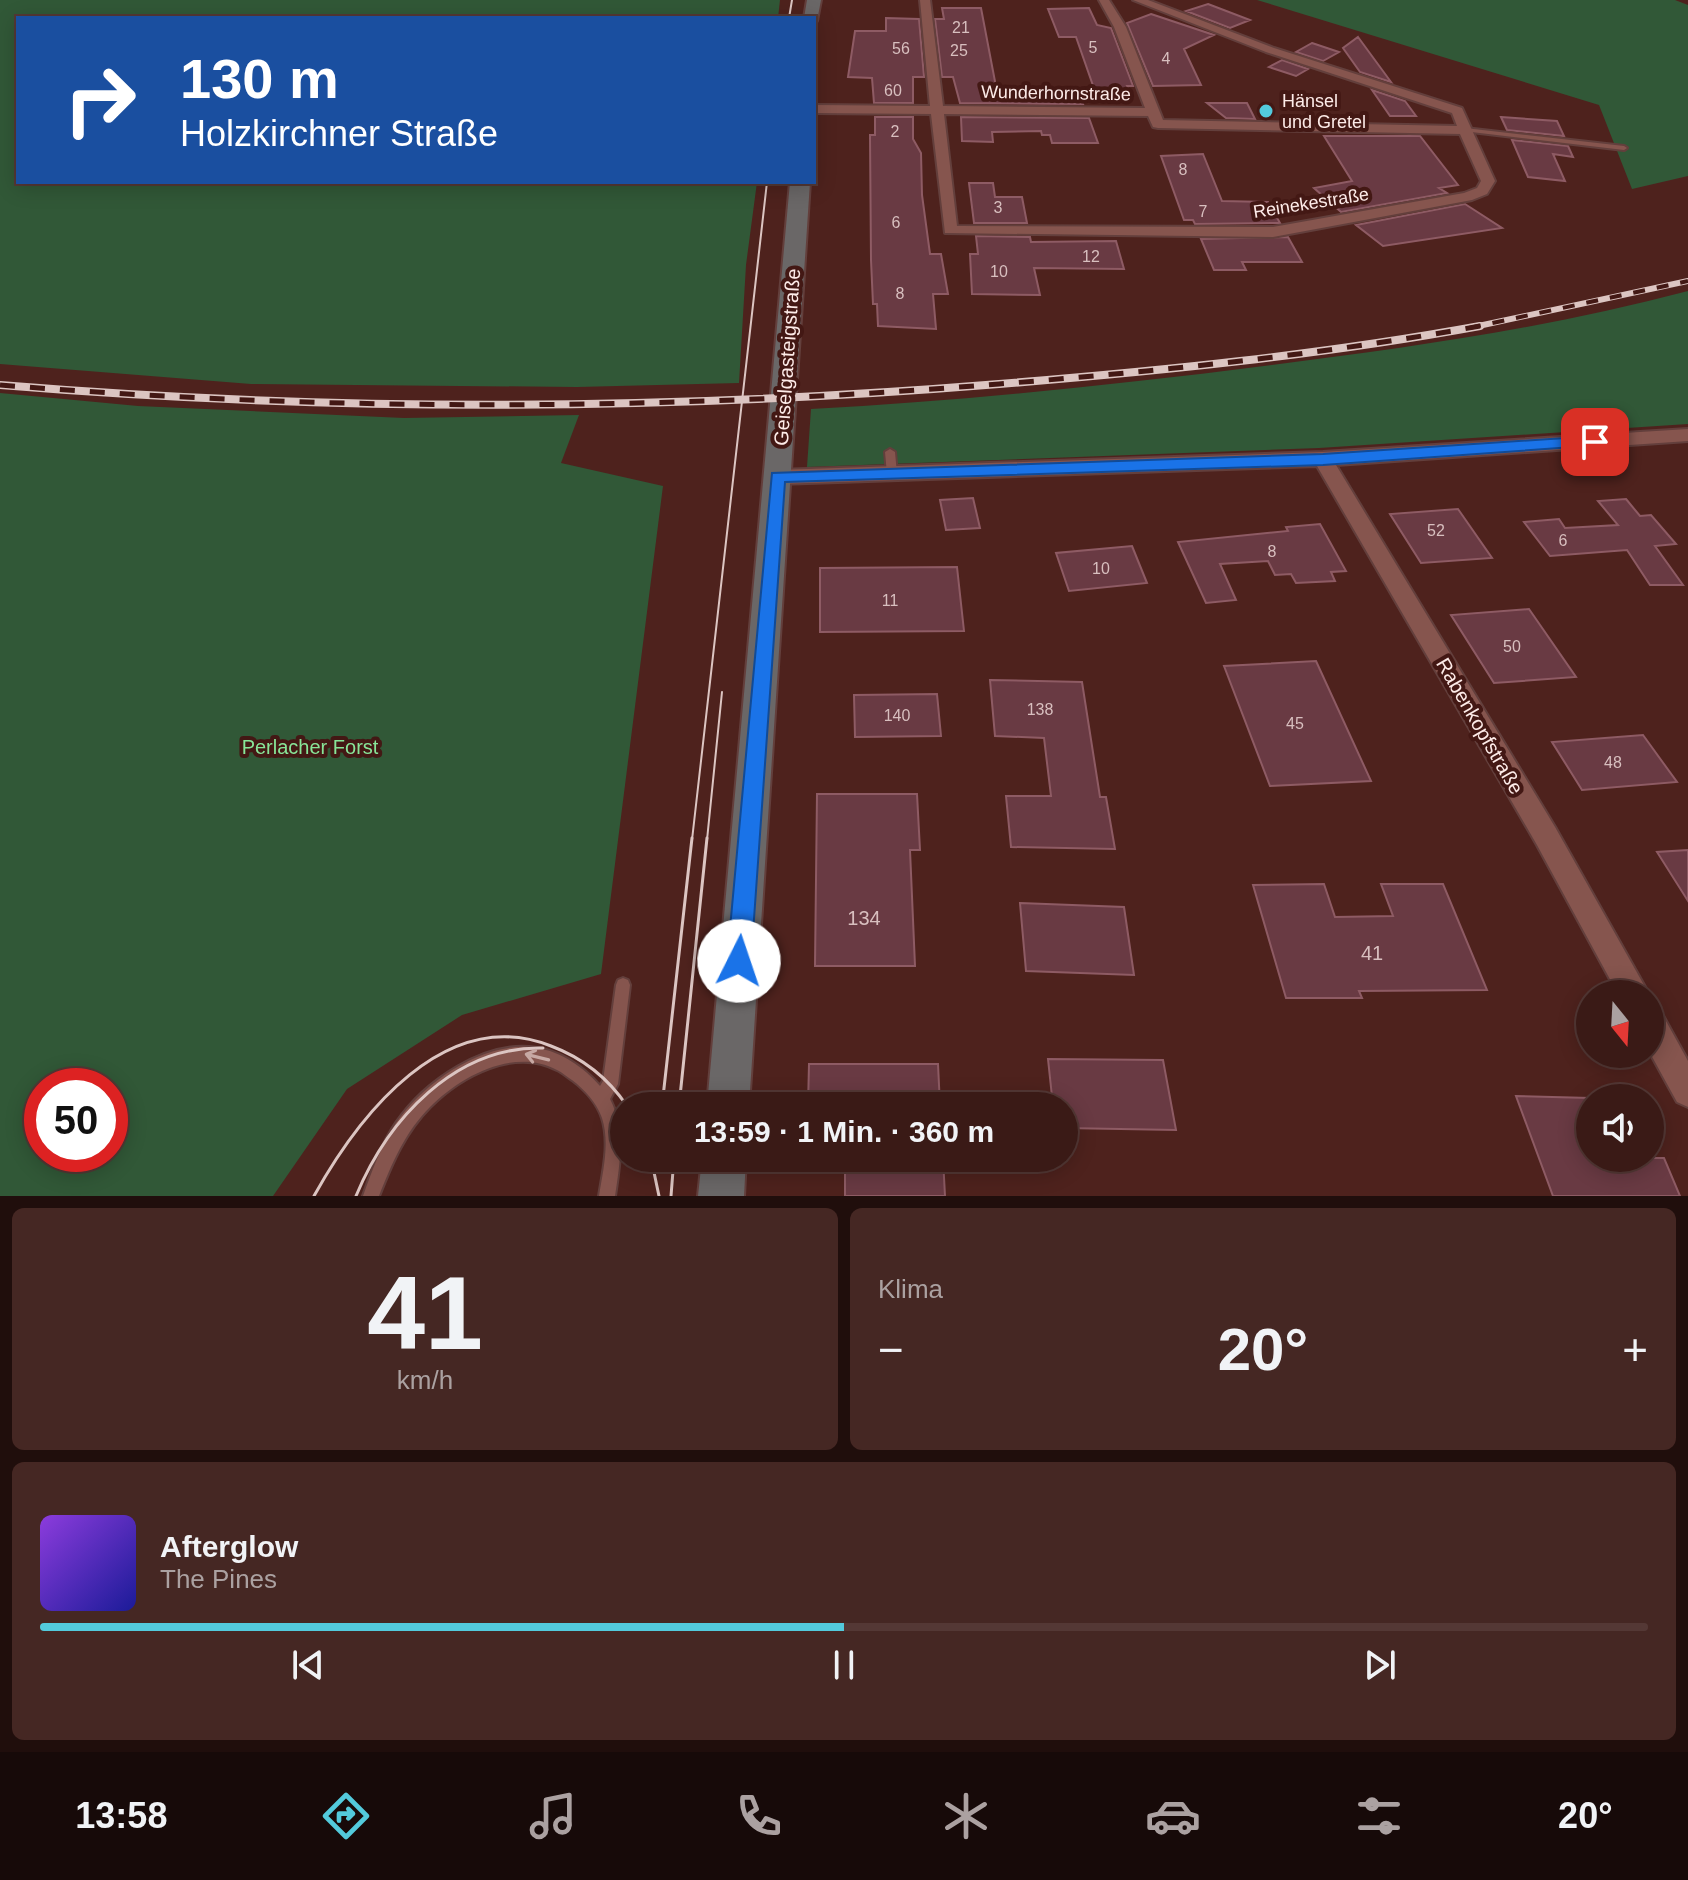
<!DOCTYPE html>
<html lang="de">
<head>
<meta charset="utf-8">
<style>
  body { margin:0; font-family:Arial,sans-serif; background:#452723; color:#f1f3f6; height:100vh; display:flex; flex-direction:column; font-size:30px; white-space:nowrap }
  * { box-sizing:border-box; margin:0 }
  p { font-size:26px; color:#aba1a1 }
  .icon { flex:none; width:44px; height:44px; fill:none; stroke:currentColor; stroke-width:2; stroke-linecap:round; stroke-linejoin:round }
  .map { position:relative; height:1196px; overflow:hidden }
  .details { display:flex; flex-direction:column; gap:12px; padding:12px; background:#200e0c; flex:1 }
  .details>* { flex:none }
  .banner { position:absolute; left:16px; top:16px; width:800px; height:168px; border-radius:0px; box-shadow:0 4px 20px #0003,0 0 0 2px #543835; background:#1a4fa0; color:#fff; overflow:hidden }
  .needle { width:52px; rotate:162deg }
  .controls { position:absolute; left:1576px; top:980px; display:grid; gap:16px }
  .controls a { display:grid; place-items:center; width:88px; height:88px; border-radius:50%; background:#3a1a16; box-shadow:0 4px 20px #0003,0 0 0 2px #543835; font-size:40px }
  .speed { position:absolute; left:24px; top:1068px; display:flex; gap:16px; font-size:40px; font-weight:700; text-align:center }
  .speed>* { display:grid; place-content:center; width:104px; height:104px; border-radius:50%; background:#3a1a16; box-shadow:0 4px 20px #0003,0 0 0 2px #543835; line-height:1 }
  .speed .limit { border:12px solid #d22; background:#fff; color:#111 }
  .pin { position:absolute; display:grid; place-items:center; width:68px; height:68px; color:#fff; margin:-34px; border-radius:16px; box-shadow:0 4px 12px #0006 }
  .me { position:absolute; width:88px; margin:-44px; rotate:4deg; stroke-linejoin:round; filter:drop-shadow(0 0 6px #0008) }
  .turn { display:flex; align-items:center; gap:28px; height:168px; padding:0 32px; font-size:36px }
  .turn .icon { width:104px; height:104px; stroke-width:2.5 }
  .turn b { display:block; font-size:56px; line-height:68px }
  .big { font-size:60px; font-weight:700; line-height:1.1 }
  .details .tile { flex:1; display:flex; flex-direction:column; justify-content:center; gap:12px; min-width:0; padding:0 28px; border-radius:12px; background:#452723 }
  .details .dial { align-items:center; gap:0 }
  .dial b { font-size:104px; line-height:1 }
  .song { display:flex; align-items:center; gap:24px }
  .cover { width:96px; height:96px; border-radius:12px; background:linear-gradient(135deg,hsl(270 70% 55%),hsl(240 70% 35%)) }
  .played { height:8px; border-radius:4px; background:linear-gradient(90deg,#53cadc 50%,#543835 50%) }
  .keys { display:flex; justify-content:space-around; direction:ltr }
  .heat { display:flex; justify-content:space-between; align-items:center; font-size:44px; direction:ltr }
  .details .tiles { flex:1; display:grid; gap:12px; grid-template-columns:1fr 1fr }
  .tile:last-child { grid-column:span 2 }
  .trip { position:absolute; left:610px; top:1092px; width:468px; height:80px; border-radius:40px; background:#3a1a16; box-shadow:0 4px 20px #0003,0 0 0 2px #543835; font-weight:700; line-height:80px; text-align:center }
  .dock { display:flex; height:128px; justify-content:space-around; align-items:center; background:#170a09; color:#aba1a1 }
  .dock .icon { width:56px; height:56px }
  .dock .active { color:#53cadc }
  .dock b { font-size:36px; color:#f1f3f6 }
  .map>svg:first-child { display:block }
  .green { fill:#315837; fill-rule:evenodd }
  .building { fill:#693a43; stroke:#8e5b64; stroke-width:2 }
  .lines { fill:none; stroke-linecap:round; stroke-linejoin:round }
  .service-casing { stroke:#633f3c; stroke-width:4 }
  .minor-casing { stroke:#633f3c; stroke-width:4 }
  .secondary-casing { stroke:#633f3c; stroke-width:4 }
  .service { fill:#86554e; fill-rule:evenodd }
  .minor { fill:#86554e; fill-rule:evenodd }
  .secondary { fill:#6a6767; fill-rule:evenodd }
  .tram-far1 { stroke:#dcc5c2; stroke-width:2 }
  .tram { stroke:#dcc5c2; stroke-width:3 }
  .rail-far1-casing { stroke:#dcc5c2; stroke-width:6 }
  .rail-casing { stroke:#dcc5c2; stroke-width:8 }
  .rail-far1 { stroke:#431814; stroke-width:4; stroke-dasharray:12; stroke-linecap:butt }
  .rail { stroke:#431814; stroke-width:5; stroke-dasharray:15; stroke-linecap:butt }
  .oneway { stroke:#c7a8a3 }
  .route { fill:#1a73e8; stroke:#114b97; stroke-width:2 }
  .poi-dot { fill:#53cadc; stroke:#431814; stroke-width:3 }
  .labels { text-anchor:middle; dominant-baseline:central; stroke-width:8; stroke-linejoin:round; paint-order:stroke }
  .number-label { font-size:16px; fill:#d8bfbf }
  .far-street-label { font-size:18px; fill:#fdebe8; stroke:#431814 }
  .far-poi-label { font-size:18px; fill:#fdebe8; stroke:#431814; text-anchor:start }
  .street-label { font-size:20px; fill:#fdebe8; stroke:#431814 }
  .park-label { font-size:20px; fill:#88e598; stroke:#431814 }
  .near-number-label { font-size:20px; fill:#d8bfbf }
</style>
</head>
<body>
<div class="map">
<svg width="1688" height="1196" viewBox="0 0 1688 1196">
  <rect width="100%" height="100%" fill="#4e221d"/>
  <!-- green -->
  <path class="green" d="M0 0H780L778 18H18V182H757L746 265 739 383 577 387 251 384 0 364Z
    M1257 0H1675L1688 5V176L1632 189 1599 105Z
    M1688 291V424L1319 448 807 467 811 409C962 401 1114 385 1264 366 1407 348 1549 328 1688 291Z
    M0 393 138 406 404 418 579 415 561 463 663 486 601 974 462 1015 347 1089 273 1196H0ZM42 1086H110V1154H42Z"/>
  <!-- building -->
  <path class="building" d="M1208 4 1250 20 1230 28 1186 11Z
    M942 8H981L997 92H1079L1083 104 960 103 953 77H942L935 19H944Z
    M1089 8 1097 25 1111 28 1133 86H1127L1131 97H1097L1076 37H1059L1048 9Z
    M1151 14 1214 35 1184 49 1201 85 1153 86 1127 23Z
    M886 18 919 19 924 77H913V103H874L872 78 848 77 855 31H886Z
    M1358 37 1391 82 1360 72 1343 48Z
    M1312 43 1339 52 1323 61 1296 52Z
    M1282 60 1308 69 1296 76 1269 67Z
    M1372 90 1405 101 1416 116H1390Z
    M1207 103H1247L1255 119 1226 118Z
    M875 117H913V139L921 153 922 195 930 254H941L948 294H933L936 329 878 326 877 304H873L871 260 870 135H875Z
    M961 117 1089 118 1098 143H1052L1050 135H1042L1041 131 992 132 993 142 962 141Z
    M1501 117 1557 121 1564 136 1507 130Z
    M1324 136H1420L1458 185 1439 188 1447 193 1341 212 1314 188 1352 181Z
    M1512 140 1568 146 1573 157 1553 154 1565 181 1528 177Z
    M1203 154 1222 201 1268 202 1280 223 1195 224 1193 220H1184L1161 156Z
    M969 183H993L995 197H1022L1027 223H974Z
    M1465 204 1502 228 1383 246 1356 225Z
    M976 236 1030 237 1031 242 1116 241 1124 269 1034 268 1040 295 972 294 970 254H978Z
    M1288 237 1302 262H1242L1246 270H1214L1201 239Z
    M973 498 980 528 946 530 940 500Z
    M1626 499 1640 516 1651 515 1676 544 1655 546 1683 585H1650L1627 550 1550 556 1524 522 1559 519 1565 528 1618 525 1598 501Z
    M1458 509 1492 558 1421 563 1390 514Z
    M1320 524 1346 571 1331 572 1335 581 1296 583 1291 574 1275 575 1268 561 1220 564 1236 600 1206 603 1178 542 1288 531 1286 527Z
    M1132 546 1147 583 1069 591 1056 553Z
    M957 567 964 631 820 632V568Z
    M1529 609 1576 677 1494 683 1451 615Z
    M1316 661 1371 781 1270 786 1224 666Z
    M990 680 1082 682 1100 797H1106L1115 849 1011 847 1006 796H1051L1044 738 995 736Z
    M937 694 941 736 855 737 854 695Z
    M1643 735 1677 782 1582 790 1552 742Z
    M817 794H917L920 850H910L915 966H815Z
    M1688 850V901L1657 852Z
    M1324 884 1335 917 1393 916 1381 884H1443L1487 990 1359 991 1362 998H1286L1253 885Z
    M1020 903 1124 907 1134 975 1026 971Z
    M1048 1059 1163 1060 1176 1130 1064 1128V1106H1053Z
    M809 1064H938L940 1106H808Z
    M1516 1096 1590 1098V1158H1664L1680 1196H1553Z
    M845 1158H943L945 1196H845Z"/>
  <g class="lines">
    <!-- service casing -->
    <g class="service-casing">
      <path id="service" d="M1465 128 1624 146 1627 148 1624 150 1463 131V129Z
        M890 449 895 452 897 474 892 477 887 474 885 452Z
        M623 978 628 980 630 985 618 1084 610 1099C626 1130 620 1162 615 1196H599C603 1171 610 1143 602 1118 597 1103 584 1089 572 1080 567 1077 562 1072 557 1070 514 1047 461 1076 430 1107 405 1132 392 1163 379 1196H363C372 1171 381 1145 396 1123 424 1082 485 1039 537 1048 562 1052 583 1067 600 1086L603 1081 616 985 618 980Z"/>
    </g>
    <!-- minor casing -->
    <g class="minor-casing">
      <path id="minor" d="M920 0H930L943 106 1145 108 1114 27 1099 0H1109L1126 27 1163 120 1457 126 1452 113 1266 52 1133 0H1148L1274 48 1462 108 1495 181 1487 194 1472 200 1273 237 945 233 931 114 814 113V105L930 106ZM944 114 1148 116 1153 127 1158 128 1460 134 1481 181 1477 188 1464 193 1273 227 957 226Z
        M1688 429V441L1336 465 1555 827 1649 994H1618L1537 845 1317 466 778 484 768 477 778 470 1323 452Z
        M1650 1008 1661 1012 1688 1061V1107L1677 1102 1650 1053Z"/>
    </g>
    <!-- secondary casing -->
    <g class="secondary-casing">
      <path id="secondary" d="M807 0H821L817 21 804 18Z
        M790 182H810L749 1106H707Z
        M702 1158H746L744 1196H698Z"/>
    </g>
    <!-- service -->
    <use href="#service" class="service"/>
    <!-- minor -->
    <use href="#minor" class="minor"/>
    <!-- secondary -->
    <use href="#secondary" class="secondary"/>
    <!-- tram-far1 -->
    <path class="tram-far1" d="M789 18 792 0
      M692 840 767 182
      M707 840 722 692"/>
    <!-- tram -->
    <path class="tram" d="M662 1106 692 838
      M679 1106 707 838
      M651 1158 659 1196
      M314 1196C359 1115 445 1004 551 1046 583 1058 608 1078 627 1106
      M356 1196C388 1119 455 1046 543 1048
      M671 1196 674 1158"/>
    <!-- rail-far1 casing -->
    <g class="rail-far1-casing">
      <path id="rail-far1" d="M1469 328 1688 281"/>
    </g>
    <!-- rail casing -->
    <g class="rail-casing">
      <path id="rail" d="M0 385C333 412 665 411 999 384 1160 371 1321 355 1480 326"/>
    </g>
    <!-- rail-far1 -->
    <use href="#rail-far1" class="rail-far1"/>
    <!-- rail -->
    <use href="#rail" class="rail"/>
  </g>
  <!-- one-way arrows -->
  <defs><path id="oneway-shaft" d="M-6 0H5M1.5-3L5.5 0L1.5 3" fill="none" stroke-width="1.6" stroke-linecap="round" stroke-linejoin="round" transform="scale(2)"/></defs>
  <use class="oneway" href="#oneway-shaft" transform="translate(537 1057) rotate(-166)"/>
  <!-- route -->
  <path class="route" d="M1595 436 1601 438V445L1323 465 785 482 751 961 747 969 739 973 731 969 727 961 772 473 1323 454Z"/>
  <!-- markers -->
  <circle class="poi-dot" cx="1266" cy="111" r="8"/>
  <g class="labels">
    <!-- number labels -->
    <g class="number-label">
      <text x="961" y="27">21</text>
      <text x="1093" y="47">5</text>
      <text x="901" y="48">56</text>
      <text x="959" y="50">25</text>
      <text x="1166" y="58">4</text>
      <text x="893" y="90">60</text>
      <text x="895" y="131">2</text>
      <text x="1183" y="169">8</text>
      <text x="998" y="207">3</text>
      <text x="1203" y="211">7</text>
      <text x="896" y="222">6</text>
      <text x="1091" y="256">12</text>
      <text x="999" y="271">10</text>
      <text x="900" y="293">8</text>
      <text x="1436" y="530">52</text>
      <text x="1563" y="540">6</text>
      <text x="1272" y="551">8</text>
      <text x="1101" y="568">10</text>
      <text x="890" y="600">11</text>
      <text x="1512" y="646">50</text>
      <text x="1040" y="709">138</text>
      <text x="897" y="715">140</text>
      <text x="1295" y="723">45</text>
      <text x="1613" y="762">48</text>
    </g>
    <!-- far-street labels -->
    <g class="far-street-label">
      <text transform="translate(1056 93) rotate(1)">Wunderhornstraße</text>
      <text transform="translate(1311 203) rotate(-9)">Reinekestraße</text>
    </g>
    <!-- far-poi labels -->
    <g class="far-poi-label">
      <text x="1282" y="101">Hänsel<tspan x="1282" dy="21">und Gretel</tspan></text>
    </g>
    <!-- street labels -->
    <g class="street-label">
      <text transform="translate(787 357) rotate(-86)">Geiselgasteigstraße</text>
      <text transform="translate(1480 726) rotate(60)">Rabenkopfstraße</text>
    </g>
    <!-- park labels -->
    <g class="park-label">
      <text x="310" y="747">Perlacher Forst</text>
    </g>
    <!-- near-number labels -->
    <g class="near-number-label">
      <text x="864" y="918">134</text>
      <text x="1372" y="953">41</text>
    </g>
  </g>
</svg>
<div class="controls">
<a><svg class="needle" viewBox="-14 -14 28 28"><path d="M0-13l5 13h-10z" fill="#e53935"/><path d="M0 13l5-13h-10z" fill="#aba1a1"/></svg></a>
<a><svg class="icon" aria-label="sound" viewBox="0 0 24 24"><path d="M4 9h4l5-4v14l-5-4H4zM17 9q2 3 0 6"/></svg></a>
</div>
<div class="speed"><div class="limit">50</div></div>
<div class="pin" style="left:1595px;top:442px;background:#d93025"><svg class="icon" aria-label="arrive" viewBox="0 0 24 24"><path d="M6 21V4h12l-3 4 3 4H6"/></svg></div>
<svg class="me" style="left:739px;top:961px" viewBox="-20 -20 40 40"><circle r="19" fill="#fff"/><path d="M0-13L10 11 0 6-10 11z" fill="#1a73e8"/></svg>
<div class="trip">13:59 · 1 Min. · 360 m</div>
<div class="banner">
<div class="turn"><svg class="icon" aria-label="right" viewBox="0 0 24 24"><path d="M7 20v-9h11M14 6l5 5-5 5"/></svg><div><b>130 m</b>Holzkirchner Straße</div></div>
</div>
</div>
<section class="details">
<div class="tiles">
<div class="tile dial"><b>41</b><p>km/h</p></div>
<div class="tile"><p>Klima</p>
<div class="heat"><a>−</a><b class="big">20°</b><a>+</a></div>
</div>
<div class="tile">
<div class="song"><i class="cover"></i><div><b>Afterglow</b><p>The Pines</p></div></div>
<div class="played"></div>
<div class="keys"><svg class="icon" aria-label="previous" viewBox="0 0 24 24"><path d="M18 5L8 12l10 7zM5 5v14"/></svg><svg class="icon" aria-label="pause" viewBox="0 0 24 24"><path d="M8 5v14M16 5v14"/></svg><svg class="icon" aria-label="next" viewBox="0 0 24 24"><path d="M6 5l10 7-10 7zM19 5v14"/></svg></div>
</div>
</div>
</section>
<nav class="dock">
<b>13:58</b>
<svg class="icon active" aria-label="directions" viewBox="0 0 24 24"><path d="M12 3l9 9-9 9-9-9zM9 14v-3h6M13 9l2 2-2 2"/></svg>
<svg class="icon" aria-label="music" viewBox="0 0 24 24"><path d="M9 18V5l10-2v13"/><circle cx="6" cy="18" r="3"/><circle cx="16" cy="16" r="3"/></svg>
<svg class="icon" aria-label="phone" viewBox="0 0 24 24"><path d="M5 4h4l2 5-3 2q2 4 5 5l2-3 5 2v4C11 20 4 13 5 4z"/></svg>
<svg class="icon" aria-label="climate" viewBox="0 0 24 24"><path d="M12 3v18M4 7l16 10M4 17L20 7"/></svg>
<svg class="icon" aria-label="car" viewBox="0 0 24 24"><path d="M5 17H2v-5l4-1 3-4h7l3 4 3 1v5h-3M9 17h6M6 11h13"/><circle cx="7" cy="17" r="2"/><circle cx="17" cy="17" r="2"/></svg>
<svg class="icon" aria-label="filters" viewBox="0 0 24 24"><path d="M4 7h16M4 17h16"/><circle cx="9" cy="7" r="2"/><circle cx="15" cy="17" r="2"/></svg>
<b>20°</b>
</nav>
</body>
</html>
